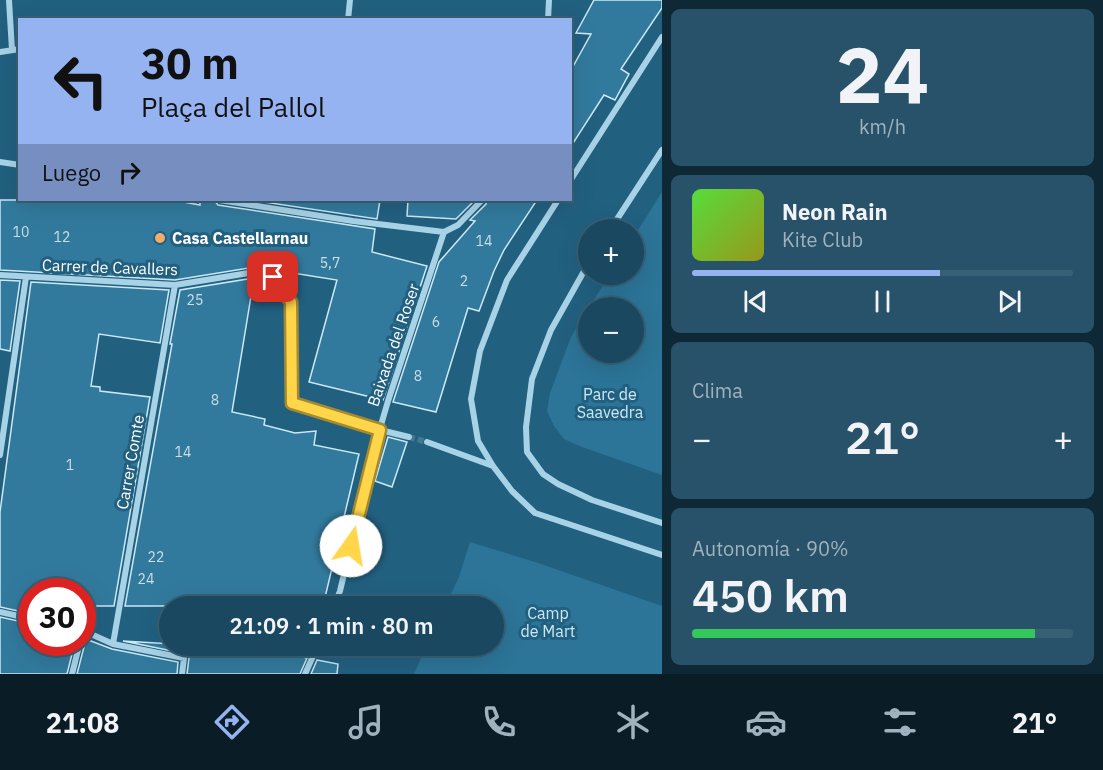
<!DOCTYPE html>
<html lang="es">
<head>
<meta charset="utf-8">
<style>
  body { margin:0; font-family:"IBM Plex Sans",sans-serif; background:#275269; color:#f1f3f6; height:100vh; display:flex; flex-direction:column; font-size:22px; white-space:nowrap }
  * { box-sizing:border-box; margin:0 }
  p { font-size:20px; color:#9fb2bd }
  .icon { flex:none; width:33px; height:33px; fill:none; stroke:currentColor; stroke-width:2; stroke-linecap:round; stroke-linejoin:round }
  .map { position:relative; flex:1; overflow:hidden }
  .details { display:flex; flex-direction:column; gap:9px; padding:9px; background:#0e2835; width:441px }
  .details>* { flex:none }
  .banner { position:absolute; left:18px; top:18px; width:554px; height:183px; border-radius:0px; box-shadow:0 6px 24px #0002,0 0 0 2px #386075; background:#95b2f1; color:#111; overflow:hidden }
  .controls { position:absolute; left:578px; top:219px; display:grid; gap:12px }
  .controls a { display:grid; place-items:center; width:66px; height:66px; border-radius:50%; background:#1a4860; box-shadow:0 6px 24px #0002,0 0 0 2px #386075; font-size:30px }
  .speed { position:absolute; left:18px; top:578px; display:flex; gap:12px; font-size:30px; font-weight:700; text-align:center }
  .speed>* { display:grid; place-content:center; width:78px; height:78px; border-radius:50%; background:#1a4860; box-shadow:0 6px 24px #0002,0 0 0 2px #386075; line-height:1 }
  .speed .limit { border:9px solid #d22; background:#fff; color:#111 }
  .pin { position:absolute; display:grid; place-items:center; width:51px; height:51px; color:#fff; margin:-26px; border-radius:12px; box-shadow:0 3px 9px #0006 }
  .me { position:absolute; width:66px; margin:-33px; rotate:13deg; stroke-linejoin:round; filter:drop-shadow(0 0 4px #0008) }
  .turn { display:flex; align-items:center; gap:21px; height:126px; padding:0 24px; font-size:27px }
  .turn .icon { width:78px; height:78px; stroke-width:2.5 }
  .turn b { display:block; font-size:42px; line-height:51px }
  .then { display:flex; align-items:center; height:57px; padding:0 24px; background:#0003; gap:12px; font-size:22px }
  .big { font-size:45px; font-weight:600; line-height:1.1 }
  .details .widget { flex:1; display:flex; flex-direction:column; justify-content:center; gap:9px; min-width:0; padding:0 21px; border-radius:9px; background:#275269 }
  .details .dial { align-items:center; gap:0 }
  .dial b { font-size:78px; line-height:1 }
  .song { display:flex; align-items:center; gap:18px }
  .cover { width:72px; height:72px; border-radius:9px; background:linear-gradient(135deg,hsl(110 70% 55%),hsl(60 70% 35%)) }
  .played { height:6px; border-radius:3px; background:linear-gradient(90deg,#95b2f1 65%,#386075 65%) }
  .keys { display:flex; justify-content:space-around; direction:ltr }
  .heat { display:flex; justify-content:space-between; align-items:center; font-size:33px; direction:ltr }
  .charge { height:9px; border-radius:4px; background:linear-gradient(90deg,#34c759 90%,#386075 0) }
  .trip { position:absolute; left:159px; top:596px; width:345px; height:60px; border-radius:30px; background:#1a4860; box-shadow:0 6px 24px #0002,0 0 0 2px #386075; font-weight:600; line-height:60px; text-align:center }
  .menu { display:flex; height:96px; justify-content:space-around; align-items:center; background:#0a1d26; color:#9fb2bd }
  .menu .icon { width:42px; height:42px }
  .menu .current { color:#95b2f1 }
  .menu b { font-size:27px; color:#f1f3f6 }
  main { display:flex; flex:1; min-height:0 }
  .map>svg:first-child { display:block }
  .green { fill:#2c7598 }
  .building { fill:#327a9d; stroke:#cbe8f5; stroke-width:1.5 }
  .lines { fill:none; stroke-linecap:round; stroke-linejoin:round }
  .street-tunnel { stroke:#437893; stroke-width:6; stroke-dasharray:6 3; stroke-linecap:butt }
  .street { stroke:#a8d3e7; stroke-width:6 }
  .route-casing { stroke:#a68a30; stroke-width:15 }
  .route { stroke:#ffd54a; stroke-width:10 }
  .poi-dot { fill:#f3ac6a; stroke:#226080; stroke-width:2 }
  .labels { text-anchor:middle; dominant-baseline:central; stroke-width:6; stroke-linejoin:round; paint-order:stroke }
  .number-label { font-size:14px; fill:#ccdee6 }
  .poi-label { font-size:16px; font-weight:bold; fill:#fff; stroke:#226080; text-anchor:start }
  .street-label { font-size:16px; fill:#fff; stroke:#226080 }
  .park-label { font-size:16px; fill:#cbe8f5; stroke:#226080 }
</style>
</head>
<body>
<main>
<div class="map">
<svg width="662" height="674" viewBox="0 0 662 674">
  <rect width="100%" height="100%" fill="#226080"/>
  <!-- green -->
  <path class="green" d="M662 192V475L582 447 564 439 554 426 547 411 550 393 571 337 588 309V352H633V308L589 307 610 275 633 274V238Z
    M470 542 538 563 662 606V674H414L427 645H494V606H445L459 577Z"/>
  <!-- building -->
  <path class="building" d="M594 0H662V8L621 69 629 74 615 100 604 95 570 148V72L591 34 576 33Z
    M0 200H173L200 205V200H214L218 205 375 229 372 252 427 266 383 400 309 382 337 280 255 267 175 280 0 270Z
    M250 200H380L377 219Z
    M408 200H475L456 219 407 216Z
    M487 200H537L504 250 494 271 479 311 468 308 436 412 393 402 439 262 475 221 470 220 486 204Z
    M254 278 232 412 265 419 264 425 295 433 316 431 314 445 359 454 323 606H125L172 344H170L180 290Z
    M0 280 20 281 10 351 0 349Z
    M31 282 169 290 160 343 99 334 91 386 100 387V391L150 397 114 606H82V591H32V614L0 607V512Z
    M388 437 407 442 392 487 375 481Z
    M0 617 32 624V642H75L67 674H0Z
    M83 638 112 649 178 662 177 674H77L85 643Z
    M123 641 239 648 240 645H281L280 652 307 658 300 674H187L189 658 187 654Z
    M317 660 338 664 337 674H311Z"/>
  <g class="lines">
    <!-- street-tunnel -->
    <path class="street-tunnel" d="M409 437 427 442"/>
    <!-- street -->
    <path class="street" d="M9 0 12 50
      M348 20 350 0
      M548 20 549 0
      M0 52 20 49
      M0 162 20 165
      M570 181 662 37
      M219 200 353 221 444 232
      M558 200 507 280 480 351 471 399 478 441 493 466 512 491 535 513 662 555
      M610 230 662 150
      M444 232 458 225 482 200
      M588 264 551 330 532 379 526 427 527 452 543 474 558 484 592 500 662 523
      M0 275 175 285 255 272 273 277 291 302 292 403 380 430 409 437
      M427 442 493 466
      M0 455 26 277
      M334 606 340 591 372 456 388 401 444 232
      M0 612 32 619
      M82 630 113 644 184 658 182 674
      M113 644 175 285
      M72 674 80 642
      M305 674 318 645"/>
  </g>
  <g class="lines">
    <!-- route casing -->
    <g class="route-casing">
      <path id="route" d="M273 277 291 302 292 403 380 430 351 546"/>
    </g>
    <!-- route -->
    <use href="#route" class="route"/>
  </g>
  <!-- markers -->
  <circle class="poi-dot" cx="160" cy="238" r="6"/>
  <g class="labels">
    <!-- number labels -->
    <g class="number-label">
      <text x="21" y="232">10</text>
      <text x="62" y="237">12</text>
      <text x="484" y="241">14</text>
      <text x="330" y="263">5,7</text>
      <text x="464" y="281">2</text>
      <text x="195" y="300">25</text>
      <text x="436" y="322">6</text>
      <text x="418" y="376">8</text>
      <text x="215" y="400">8</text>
      <text x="183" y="452">14</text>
      <text x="70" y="465">1</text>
      <text x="156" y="557">22</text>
      <text x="146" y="579">24</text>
    </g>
    <!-- poi labels -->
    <g class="poi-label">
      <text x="172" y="238">Casa Castellarnau</text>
    </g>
    <!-- street labels -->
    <g class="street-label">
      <text transform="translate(110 267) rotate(2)">Carrer de Cavallers</text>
      <text transform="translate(393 345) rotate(-71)">Baixada del Roser</text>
      <text transform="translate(130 462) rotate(-80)">Carrer Comte</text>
    </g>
    <!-- park labels -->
    <g class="park-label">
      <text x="610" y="394">Parc de<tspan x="610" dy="18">Saavedra</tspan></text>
      <text x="548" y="613">Camp<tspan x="548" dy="18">de Mart</tspan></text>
    </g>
  </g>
</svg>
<div class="controls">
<a>+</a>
<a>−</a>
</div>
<div class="speed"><div class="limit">30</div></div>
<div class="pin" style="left:273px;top:277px;background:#d93025"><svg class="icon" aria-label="arrive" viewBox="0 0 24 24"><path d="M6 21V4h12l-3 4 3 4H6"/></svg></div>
<svg class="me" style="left:351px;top:546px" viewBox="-20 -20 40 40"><circle r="19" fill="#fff"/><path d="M0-13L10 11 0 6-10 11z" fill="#ffd54a"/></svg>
<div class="trip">21:09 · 1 min · 80 m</div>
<div class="banner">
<div class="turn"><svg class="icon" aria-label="left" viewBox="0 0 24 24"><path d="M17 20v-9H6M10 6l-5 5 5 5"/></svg><div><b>30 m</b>Plaça del Pallol</div></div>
<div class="then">Luego<svg class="icon" aria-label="right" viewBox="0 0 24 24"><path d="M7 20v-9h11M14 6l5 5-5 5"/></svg></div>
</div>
</div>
<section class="details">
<div class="widget dial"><b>24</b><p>km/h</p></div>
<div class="widget">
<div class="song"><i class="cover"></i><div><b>Neon Rain</b><p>Kite Club</p></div></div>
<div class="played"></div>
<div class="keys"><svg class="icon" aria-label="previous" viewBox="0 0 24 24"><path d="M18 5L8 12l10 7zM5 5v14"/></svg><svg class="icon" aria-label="pause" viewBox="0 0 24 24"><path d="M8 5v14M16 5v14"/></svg><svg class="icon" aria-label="next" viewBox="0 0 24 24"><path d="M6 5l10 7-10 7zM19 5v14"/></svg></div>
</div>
<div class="widget"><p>Clima</p>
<div class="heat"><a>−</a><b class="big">21°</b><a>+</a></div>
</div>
<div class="widget"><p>Autonomía · 90%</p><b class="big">450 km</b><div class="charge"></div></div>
</section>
</main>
<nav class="menu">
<b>21:08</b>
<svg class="icon current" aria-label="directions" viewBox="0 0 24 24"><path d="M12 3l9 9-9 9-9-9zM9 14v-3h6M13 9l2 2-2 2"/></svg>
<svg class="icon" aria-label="music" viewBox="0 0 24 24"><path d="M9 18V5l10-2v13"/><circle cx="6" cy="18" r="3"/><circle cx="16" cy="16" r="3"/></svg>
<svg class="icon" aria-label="phone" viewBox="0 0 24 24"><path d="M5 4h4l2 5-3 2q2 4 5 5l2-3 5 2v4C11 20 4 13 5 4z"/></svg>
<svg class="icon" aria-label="climate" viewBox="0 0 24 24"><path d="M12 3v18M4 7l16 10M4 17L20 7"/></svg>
<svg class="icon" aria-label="car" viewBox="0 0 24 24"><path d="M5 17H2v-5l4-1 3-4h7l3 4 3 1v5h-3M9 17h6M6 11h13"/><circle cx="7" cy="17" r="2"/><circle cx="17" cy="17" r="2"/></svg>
<svg class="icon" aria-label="filters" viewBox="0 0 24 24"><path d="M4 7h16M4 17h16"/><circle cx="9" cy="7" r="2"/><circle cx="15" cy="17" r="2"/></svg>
<b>21°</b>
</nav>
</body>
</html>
